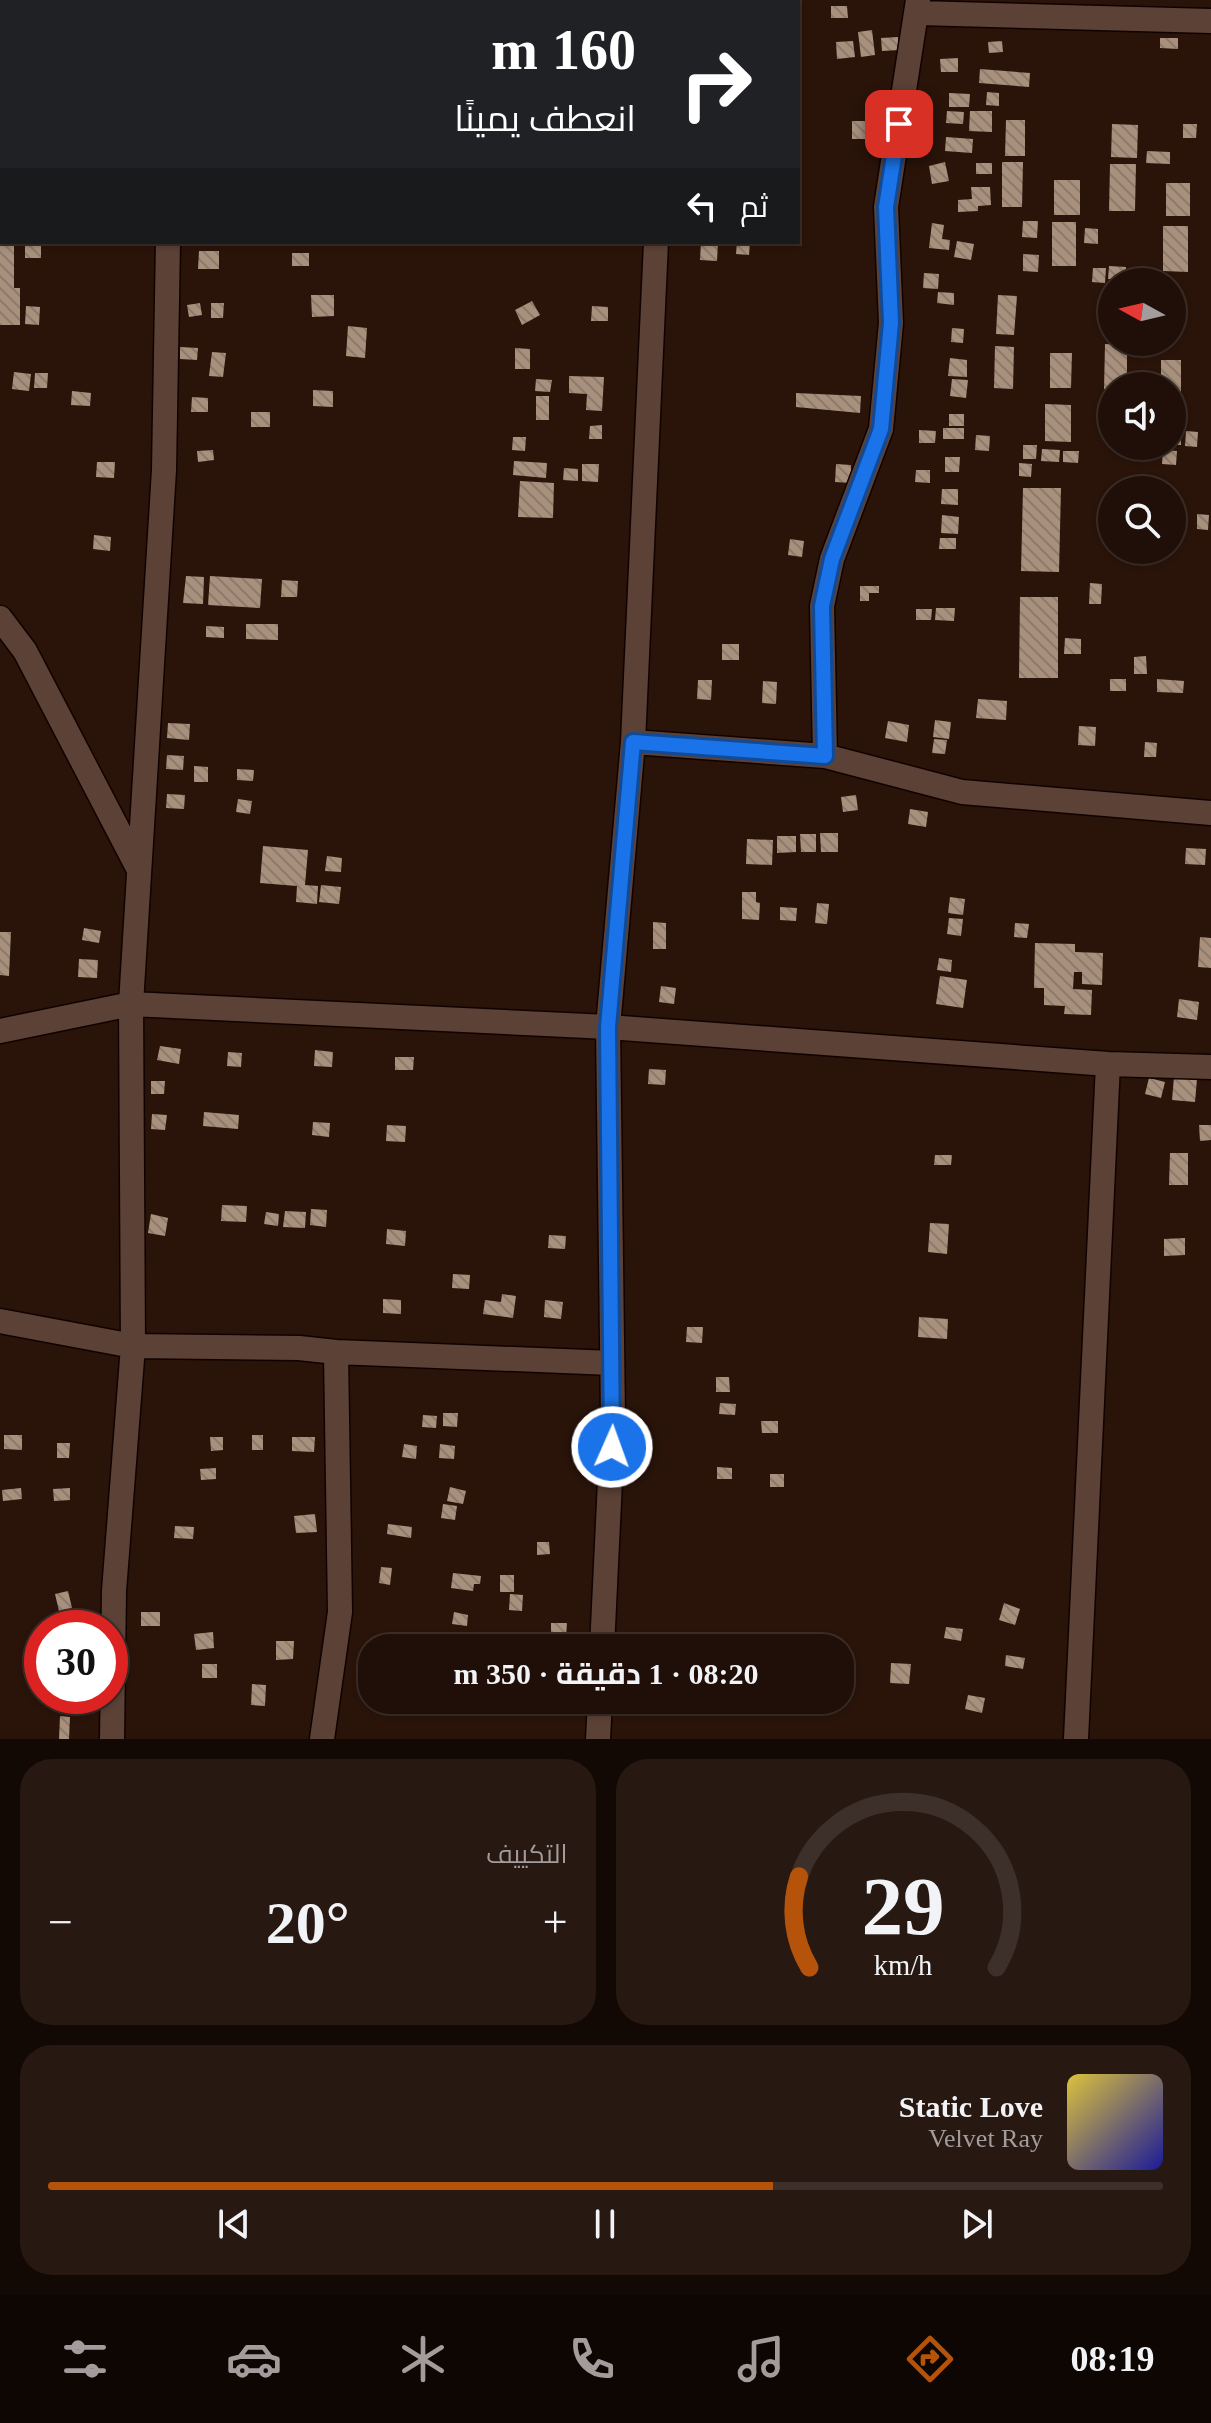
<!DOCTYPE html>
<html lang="ar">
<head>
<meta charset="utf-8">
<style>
  body { margin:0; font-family:"Times New Roman",Cairo,serif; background:#281812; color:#f1f3f6; direction:rtl; height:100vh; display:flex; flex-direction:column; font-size:30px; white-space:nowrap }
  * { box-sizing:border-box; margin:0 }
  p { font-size:26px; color:#a29c9c }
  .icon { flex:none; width:44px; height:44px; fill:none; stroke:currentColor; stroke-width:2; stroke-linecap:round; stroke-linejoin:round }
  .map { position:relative; height:1739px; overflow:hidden; direction:ltr }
  .side { display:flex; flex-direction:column; gap:20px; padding:20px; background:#120804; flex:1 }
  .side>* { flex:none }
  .top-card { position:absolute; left:0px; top:0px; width:800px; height:244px; box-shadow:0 2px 6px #0004,0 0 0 2px #3d2f29; direction:rtl; background:#202124; color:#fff; overflow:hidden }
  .needle { width:52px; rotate:278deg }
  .buttons { position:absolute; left:1098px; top:268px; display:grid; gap:16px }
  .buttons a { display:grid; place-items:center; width:88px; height:88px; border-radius:50%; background:#200f08; box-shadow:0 2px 6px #0004,0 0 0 2px #3d2f29; font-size:40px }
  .speed { position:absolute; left:24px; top:1610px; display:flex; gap:16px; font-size:40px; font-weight:700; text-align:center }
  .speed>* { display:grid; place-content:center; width:104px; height:104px; border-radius:50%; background:#200f08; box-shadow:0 2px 6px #0004,0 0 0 2px #3d2f29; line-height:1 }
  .speed .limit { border:12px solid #d22; background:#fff; color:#111 }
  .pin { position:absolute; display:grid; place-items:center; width:68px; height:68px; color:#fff; margin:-34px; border-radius:16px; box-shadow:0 4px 12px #0006 }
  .me { position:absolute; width:88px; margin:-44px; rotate:2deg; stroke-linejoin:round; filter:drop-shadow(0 0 6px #0008) }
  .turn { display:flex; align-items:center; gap:28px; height:168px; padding:0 32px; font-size:36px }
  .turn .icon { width:104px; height:104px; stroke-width:2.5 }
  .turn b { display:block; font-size:56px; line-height:68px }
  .then { display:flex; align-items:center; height:76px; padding:0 32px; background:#0003; gap:16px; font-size:30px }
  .big { font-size:60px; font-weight:700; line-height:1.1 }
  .side .widget { flex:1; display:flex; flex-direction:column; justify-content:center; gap:12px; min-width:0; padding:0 28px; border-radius:32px; background:#281812 }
  .side .dial { align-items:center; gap:0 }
  .dial svg { height:208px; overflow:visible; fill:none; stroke:#3d2f29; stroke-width:7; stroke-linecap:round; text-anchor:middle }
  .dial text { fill:#f1f3f6; stroke:none }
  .song { display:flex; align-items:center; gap:24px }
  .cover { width:96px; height:96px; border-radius:12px; background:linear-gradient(135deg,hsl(50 70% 55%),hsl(240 70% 35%)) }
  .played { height:8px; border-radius:4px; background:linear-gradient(90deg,#b45309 65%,#3d2f29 65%) }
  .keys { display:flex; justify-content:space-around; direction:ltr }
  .heat { display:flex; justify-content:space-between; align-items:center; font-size:44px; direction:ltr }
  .side .tiles { flex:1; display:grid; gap:20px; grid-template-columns:1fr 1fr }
  .widget:last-child { grid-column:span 2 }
  .trip { position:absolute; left:358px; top:1634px; width:496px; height:80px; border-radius:32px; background:#200f08; box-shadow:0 2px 6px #0004,0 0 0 2px #3d2f29; font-weight:700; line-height:80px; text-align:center; direction:rtl }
  .menu { display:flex; height:128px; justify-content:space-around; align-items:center; background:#0d0603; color:#a29c9c }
  .menu .icon { width:56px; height:56px }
  .menu .on { color:#b45309 }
  .menu b { font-size:36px; color:#f1f3f6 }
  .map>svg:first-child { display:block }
  .building { fill:url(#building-back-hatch) }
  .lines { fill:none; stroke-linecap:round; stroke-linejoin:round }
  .minor-casing { stroke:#110200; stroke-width:27 }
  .minor { stroke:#5b4136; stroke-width:24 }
  .route-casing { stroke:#114b97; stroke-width:20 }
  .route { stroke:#1a73e8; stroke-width:14 }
</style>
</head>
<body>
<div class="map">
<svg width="1211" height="1739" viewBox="0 0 1211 1739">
  <defs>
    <pattern id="building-back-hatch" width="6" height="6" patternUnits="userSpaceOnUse" patternTransform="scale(2)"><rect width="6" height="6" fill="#a8907d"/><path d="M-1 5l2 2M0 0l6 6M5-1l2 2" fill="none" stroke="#8c7a6c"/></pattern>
  </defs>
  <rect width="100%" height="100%" fill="#2a140a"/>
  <!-- building -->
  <path class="building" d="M831 6H847L848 18H831Z
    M872 30 875 55 861 57 858 32Z
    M898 37 899 50 882 51 881 38Z
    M1160 38H1178V49L1160 48Z
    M853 41 855 57 837 59 836 42Z
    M1002 41 1003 52 989 53 988 42Z
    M958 58V72H941L940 59Z
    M980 69 1030 73 1029 87 979 83Z
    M987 92 999 93V106L986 105Z
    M949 93 970 94 969 107H949Z
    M947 111 964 112 963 124 946 123Z
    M970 111H992V132L969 131Z
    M1006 120H1025V156H1005Z
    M852 121H867V139H852Z
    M1112 124 1138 125 1137 158 1111 157Z
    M1183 124H1197L1196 138H1183Z
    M946 137 973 139 972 153 945 151Z
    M1147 151 1170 152V164L1146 163Z
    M945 162 949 181 932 184 929 166Z
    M1002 162H1023L1022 207H1002Z
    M976 163H992V174H976Z
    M1110 164H1136L1135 211H1109Z
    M1054 180H1080V215H1054Z
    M1166 183H1190V216H1166Z
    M971 187H990L991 205 978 206V211L958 212V200L972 199Z
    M1023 221H1038L1037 238 1022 237Z
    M1052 222H1076V266H1052Z
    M932 223 944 225 942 239 950 240 949 250 929 248Z
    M1163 226H1188V272L1163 271Z
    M1085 228 1098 229V244L1084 243Z
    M957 241 974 244 971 260 954 257Z
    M25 242 41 243V258H25Z
    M701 242H718L717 261 700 260Z
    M737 242H750L749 255 736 254Z
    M0 245H14V288H20V325H0Z
    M199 251H219V269H198Z
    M292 253H309V266H292Z
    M1023 254 1039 255 1038 272 1023 271Z
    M1109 266 1126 267V279H1108Z
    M1093 268H1106L1105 283 1092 282Z
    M924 273 939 274 938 289 923 288Z
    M938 292 954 293V305L937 303Z
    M311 295H334V316L312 317Z
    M998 295 1017 296 1014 335 996 334Z
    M532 301 540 315 522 325 515 310Z
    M200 303 202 315 189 317 187 305Z
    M211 303H224L223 318H211Z
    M26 306 40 307 39 325 25 324Z
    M592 306 608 307V321H591Z
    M348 326 367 328 365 358 346 356Z
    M952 328 964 329 963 343 951 342Z
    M1105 344 1127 345V386H1112V389H1104Z
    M995 346 1014 347 1013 389 994 388Z
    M180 347 198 348 197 360 180 359Z
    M515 348 530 349V369H515Z
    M212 352 226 353 223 377 209 376Z
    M1050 353H1072L1071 388H1050Z
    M950 358 967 360V377L948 376Z
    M1161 360H1181V393H1172V386H1161Z
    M14 372 31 374 29 391 12 389Z
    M35 373H48L47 388H34Z
    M569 376 604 377 602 411 586 410 587 394 569 393Z
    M536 379 552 380 550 392 535 391Z
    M952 379 968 380 966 398 950 396Z
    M313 390 333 391V407L313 406Z
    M72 391 91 393 90 406 71 405Z
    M796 393 861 396 860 413 796 407Z
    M536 396H549V420H536Z
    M192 397 208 398V412H191Z
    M1045 404 1071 405V442L1045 441Z
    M1102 404 1112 405V430L1102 429Z
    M1172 407H1181V445H1172Z
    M251 412H270V427H251Z
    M949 414H964V426H949Z
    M602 425V439H589L590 426Z
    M943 428H964V439H943Z
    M919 430 936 431 935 443H919Z
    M1186 431 1198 432 1197 447 1185 446Z
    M976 435 990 436 989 451 975 450Z
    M513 437H526L525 451 512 450Z
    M1023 445H1037L1036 459H1023Z
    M1042 449 1060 450 1059 462 1041 461Z
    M213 450 214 460 198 462 197 451Z
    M1163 450 1177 451 1176 465 1162 464Z
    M1063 451H1079L1078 463 1063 462Z
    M945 457H960L959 472H945Z
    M514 461 547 463 546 478 513 475Z
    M97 462H115L114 478 96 477Z
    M1019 463 1032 464 1031 477 1019 476Z
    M582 464H599L598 482 582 481Z
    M836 464 851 465V483L835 482Z
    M564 468 578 469V481L563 480Z
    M916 470H930V483L915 482Z
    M520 481 554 483 553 518 518 517Z
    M1023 488H1061L1059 572 1021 571Z
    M942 489H958V505L941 504Z
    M1197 514 1209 515 1208 530 1197 529Z
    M942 515 959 517 958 534 941 533Z
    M94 535 111 537 110 551 93 549Z
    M940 538H956V549H939Z
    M790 539 804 541 802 557 788 555Z
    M186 576 204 577 203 604 183 603Z
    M210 576 262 579 260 608 208 605Z
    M282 580 298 581 297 597H281Z
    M1090 583 1102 584 1101 604H1089Z
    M860 586H879V593H869V601H860Z
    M1020 597H1058V678H1019Z
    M936 608H955L954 621 935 620Z
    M916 609H932L931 620H916Z
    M246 624H278V640L246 639Z
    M206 626 224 627V638L206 637Z
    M1065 638 1081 639V654H1064Z
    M722 644H739V660H722Z
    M1146 656 1147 674H1134V657Z
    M1110 679H1126V691H1110Z
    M1157 679 1184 681 1183 693 1157 692Z
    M698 680H712L711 700 697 699Z
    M763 681 777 682 776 704 762 703Z
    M978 699 1007 701 1006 720 976 718Z
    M935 720 951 722 949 739 933 737Z
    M888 721 909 725 907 742 885 738Z
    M168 723 190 724 189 740 167 738Z
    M1079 726 1096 727 1095 746 1078 745Z
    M934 739 947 740 945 754 932 753Z
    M1145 742 1157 743 1156 757H1144Z
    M167 755 184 756 183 770 166 769Z
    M194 766 208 767V782H194Z
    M237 769 254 770 253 781 237 780Z
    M167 794 185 795 184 809 166 808Z
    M856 795 858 810 843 812 841 797Z
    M238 799 252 801 250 814 236 812Z
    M910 809 928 812 926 827 908 824Z
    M820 833H838V852H821Z
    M800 834H816V852H801Z
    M777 836H796V852L777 853Z
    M747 839 773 840 772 865 746 864Z
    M263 846 308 850 305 885 318 886 317 904 296 902 297 886 260 883Z
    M1186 848 1206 849 1205 865 1185 864Z
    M327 856 342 858 341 872 325 871Z
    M321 885 341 887 339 904 319 902Z
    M742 892H756V902L760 903 759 920 742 919Z
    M950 897 965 899 963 915 948 913Z
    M817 903 829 904 827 924 815 923Z
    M780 907 797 908 796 921 780 920Z
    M949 918 963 919 961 936 947 934Z
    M653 922 666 923V949H653Z
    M1015 923 1029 924 1027 938 1014 937Z
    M84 928 101 931 99 943 82 940Z
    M0 932H11L9 976 0 975Z
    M1200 937 1211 938V968L1198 967Z
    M1035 943 1075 944V952L1103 953 1102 985 1082 984V972H1074L1073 989 1092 990 1091 1015 1064 1014 1065 1006 1044 1005V988H1034Z
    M939 958 952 960 951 972 937 970Z
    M79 959 98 960 97 978 78 977Z
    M940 976 967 980 963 1008 936 1004Z
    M661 986 676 988 674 1004 659 1002Z
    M1179 999 1199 1002 1197 1020 1177 1017Z
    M160 1046 181 1049 179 1064 157 1060Z
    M315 1050 333 1052 332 1067 314 1066Z
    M228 1052 242 1053 241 1067 227 1066Z
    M395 1057H414L413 1070H395Z
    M649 1069 666 1070 665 1085 648 1084Z
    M1174 1077 1197 1079 1195 1102 1172 1100Z
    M1149 1078 1165 1082 1161 1098 1145 1094Z
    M151 1081H165L164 1094H151Z
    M204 1112 239 1115 238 1129 203 1126Z
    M152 1114 167 1115 165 1130 151 1129Z
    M313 1122 330 1123 329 1137 312 1135Z
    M387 1125 406 1126 405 1142 386 1141Z
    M1199 1125H1211V1140L1200 1141Z
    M1170 1153H1188V1185H1169Z
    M935 1155H952L951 1165H934Z
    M222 1205 247 1206 246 1222 221 1221Z
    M311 1209 327 1210 326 1227 310 1225Z
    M285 1211 306 1212 305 1228 283 1227Z
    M266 1212 279 1214 278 1226 264 1224Z
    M151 1214 168 1218 165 1236 148 1233Z
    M930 1223 949 1224 947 1254 928 1252Z
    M387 1229 406 1231 405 1246 386 1244Z
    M549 1235 566 1236 565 1249 548 1248Z
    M1185 1238V1255L1164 1256V1239Z
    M453 1274 470 1275 469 1289 452 1288Z
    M502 1294 516 1296 513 1318 483 1314 485 1300 501 1302Z
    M383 1299 401 1300V1314L383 1313Z
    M545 1300 563 1302 561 1319 544 1317Z
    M919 1317 948 1319 947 1339 918 1337Z
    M687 1327H703L702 1343 686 1342Z
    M716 1377H729L730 1392H716Z
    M720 1403 736 1404 735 1415 719 1414Z
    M443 1413H458L457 1427 443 1426Z
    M423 1415 437 1416 436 1428 422 1427Z
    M761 1421H778V1433H762Z
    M4 1435H22V1450L4 1449Z
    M252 1435H263V1450H252Z
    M210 1437H223V1450L211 1451Z
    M292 1437H315L314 1452 292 1451Z
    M57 1443H70L69 1458H57Z
    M404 1444 417 1446 416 1459 402 1457Z
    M440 1444 455 1446 454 1459 439 1458Z
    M717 1467 732 1468V1479H717Z
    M216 1468V1479L201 1480 200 1469Z
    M770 1474H784V1487H770Z
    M450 1487 466 1491 463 1504 447 1501Z
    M21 1488 22 1499 3 1501 2 1490Z
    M70 1488V1500L54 1501 53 1489Z
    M443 1504 457 1506 455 1520 441 1518Z
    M315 1514 317 1532 296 1533 294 1516Z
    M388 1524 412 1527 411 1538 387 1534Z
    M175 1526 194 1527 193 1539 174 1538Z
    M537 1542H549L550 1554 537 1555Z
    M381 1567 392 1568 390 1585 379 1583Z
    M453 1573 481 1576 480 1584H474L473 1591 451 1588Z
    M500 1575H514V1592H500Z
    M68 1591 72 1608 59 1611 55 1594Z
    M510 1594 523 1595 522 1611 509 1610Z
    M1004 1603 1020 1609 1015 1625 999 1620Z
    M141 1612H160V1626H141Z
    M454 1612 468 1615 467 1626 452 1624Z
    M551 1623H567L566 1637H551Z
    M946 1627 963 1629 961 1641 944 1638Z
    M213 1632 214 1648 196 1650 194 1634Z
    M750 1632 767 1633V1648H750Z
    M276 1641H294L293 1659 276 1660Z
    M1006 1655 1025 1658 1023 1669 1005 1666Z
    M891 1663 911 1664 909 1684 890 1683Z
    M202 1664H217V1678H202Z
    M252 1684 266 1685 265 1706 251 1705Z
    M968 1695 985 1698 982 1713 965 1709Z
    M440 1700H454L450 1715 436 1711Z
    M60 1716 70 1717 69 1739H59Z"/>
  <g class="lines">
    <!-- minor casing -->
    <g class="minor-casing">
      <path id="minor" d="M524 0V2
        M172 2V0
        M685 2V0
        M918 13 1211 21
        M0 618 25 651 138 868
        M633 742 825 756 962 792 1211 813
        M825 756 822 606 832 559 881 429 891 323 886 207 918 0
        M0 1031 131 1004 608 1027 1108 1064 1211 1067
        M0 1321 133 1346 299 1348 336 1352 612 1363
        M602 1648 613 1418 608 1027 633 742 656 242
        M112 1739 114 1591 133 1346 131 1004 164 470 168 242
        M322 1739 340 1612 336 1352
        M598 1739 600 1700
        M1076 1739 1108 1064"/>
    </g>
    <!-- minor -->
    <use href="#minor" class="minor"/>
  </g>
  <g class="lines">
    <!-- route casing -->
    <g class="route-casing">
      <path id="route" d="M612 1447 608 1027 633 742 825 756 822 606 832 559 881 429 891 323 886 207 899 124"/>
    </g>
    <!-- route -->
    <use href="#route" class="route"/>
  </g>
</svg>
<div class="buttons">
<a><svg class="needle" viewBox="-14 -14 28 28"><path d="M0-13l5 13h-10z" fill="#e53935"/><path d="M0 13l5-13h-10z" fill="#a29c9c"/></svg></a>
<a><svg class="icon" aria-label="sound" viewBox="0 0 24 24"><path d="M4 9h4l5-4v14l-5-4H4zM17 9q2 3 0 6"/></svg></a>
<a><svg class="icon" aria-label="search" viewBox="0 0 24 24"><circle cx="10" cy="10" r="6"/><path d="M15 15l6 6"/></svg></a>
</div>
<div class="speed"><div class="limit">30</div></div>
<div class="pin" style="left:899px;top:124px;background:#d93025"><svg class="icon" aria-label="arrive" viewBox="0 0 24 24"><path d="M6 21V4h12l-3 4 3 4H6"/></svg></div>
<svg class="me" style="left:612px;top:1447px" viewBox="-20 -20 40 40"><circle r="17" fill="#1a73e8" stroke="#fff" stroke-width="3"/><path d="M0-11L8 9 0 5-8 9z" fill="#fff"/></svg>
<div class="trip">08:20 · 1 دقيقة · 350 m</div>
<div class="top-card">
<div class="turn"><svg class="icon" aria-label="right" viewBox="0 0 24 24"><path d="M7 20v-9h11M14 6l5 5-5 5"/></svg><div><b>160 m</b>انعطف يمينًا</div></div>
<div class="then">ثم<svg class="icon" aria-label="left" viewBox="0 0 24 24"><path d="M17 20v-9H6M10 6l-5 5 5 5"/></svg></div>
</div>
</div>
<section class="side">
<div class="tiles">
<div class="widget dial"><svg viewBox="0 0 100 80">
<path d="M14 69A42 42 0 1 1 86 69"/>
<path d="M14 69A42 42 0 0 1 10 34" stroke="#b45309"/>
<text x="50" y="56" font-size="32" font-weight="700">29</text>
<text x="50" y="72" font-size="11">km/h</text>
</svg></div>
<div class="widget"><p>التكييف</p>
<div class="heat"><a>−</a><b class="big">20°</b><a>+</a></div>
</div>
<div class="widget">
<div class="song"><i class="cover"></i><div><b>Static Love</b><p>Velvet Ray</p></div></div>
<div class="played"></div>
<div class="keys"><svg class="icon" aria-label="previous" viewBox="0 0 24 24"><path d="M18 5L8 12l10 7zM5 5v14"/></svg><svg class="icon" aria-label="pause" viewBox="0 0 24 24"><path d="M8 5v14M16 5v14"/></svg><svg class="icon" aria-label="next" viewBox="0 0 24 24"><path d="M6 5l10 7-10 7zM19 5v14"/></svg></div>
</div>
</div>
</section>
<nav class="menu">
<b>08:19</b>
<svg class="icon on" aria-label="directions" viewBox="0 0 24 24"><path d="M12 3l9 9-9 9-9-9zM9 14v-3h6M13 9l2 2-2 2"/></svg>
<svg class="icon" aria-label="music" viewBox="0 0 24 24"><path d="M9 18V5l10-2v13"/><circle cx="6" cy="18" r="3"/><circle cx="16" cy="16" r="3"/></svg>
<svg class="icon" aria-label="phone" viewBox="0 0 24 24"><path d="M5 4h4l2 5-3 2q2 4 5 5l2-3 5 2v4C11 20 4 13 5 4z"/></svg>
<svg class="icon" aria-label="climate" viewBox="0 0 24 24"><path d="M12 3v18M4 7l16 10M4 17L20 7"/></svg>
<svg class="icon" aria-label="car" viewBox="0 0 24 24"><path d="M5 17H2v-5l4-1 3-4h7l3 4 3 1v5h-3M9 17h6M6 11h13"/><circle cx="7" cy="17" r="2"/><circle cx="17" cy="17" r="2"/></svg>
<svg class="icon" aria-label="filters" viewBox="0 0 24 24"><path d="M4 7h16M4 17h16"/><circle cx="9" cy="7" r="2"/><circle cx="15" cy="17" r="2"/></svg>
</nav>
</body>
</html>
